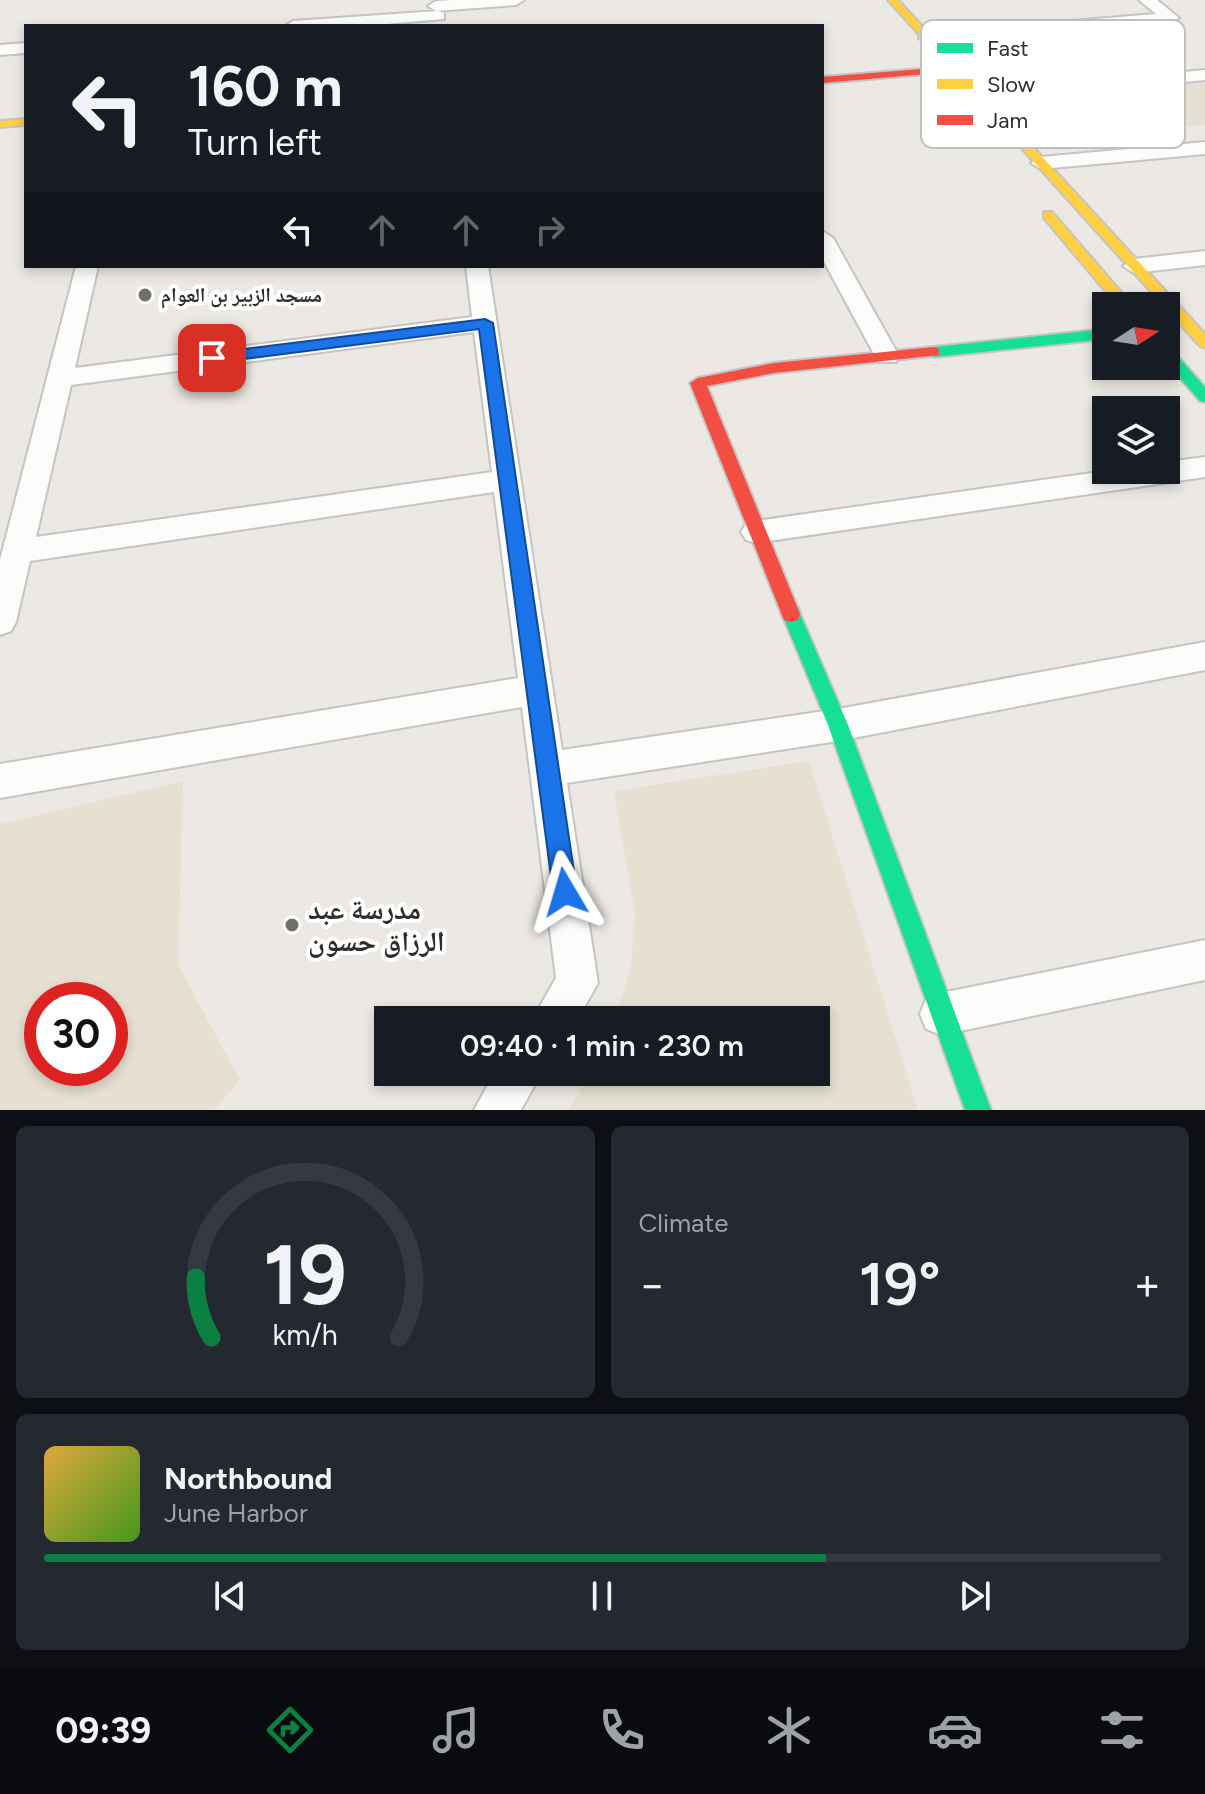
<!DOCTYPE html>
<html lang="en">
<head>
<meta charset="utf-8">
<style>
  body { margin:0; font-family:Figtree,"Noto Naskh Arabic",sans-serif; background:#242831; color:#f1f3f6; height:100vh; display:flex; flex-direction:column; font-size:30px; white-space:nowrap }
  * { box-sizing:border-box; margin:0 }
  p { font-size:26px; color:#9ea1a6 }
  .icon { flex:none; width:44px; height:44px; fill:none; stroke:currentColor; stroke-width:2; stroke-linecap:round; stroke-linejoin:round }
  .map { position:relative; height:1110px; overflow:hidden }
  .drawer { display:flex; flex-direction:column; gap:16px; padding:16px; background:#0d0f14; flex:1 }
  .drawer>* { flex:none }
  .top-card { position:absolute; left:24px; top:24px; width:800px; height:244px; border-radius:0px; box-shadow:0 4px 12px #0003; background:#171b24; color:#f1f3f6; overflow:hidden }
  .needle { width:52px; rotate:78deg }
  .controls { position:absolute; left:1092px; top:292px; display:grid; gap:16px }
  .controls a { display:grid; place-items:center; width:88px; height:88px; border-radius:0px; background:#171b24; box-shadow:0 4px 12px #0003; font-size:40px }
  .speed { position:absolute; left:24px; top:982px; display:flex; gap:16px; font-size:40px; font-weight:700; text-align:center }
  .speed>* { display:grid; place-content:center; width:104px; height:104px; border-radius:50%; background:#171b24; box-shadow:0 4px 12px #0003; line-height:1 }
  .speed .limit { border:12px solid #d22; background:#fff; color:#111 }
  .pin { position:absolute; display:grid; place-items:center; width:68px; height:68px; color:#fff; margin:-34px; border-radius:16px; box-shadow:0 4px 12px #0006 }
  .me { position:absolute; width:88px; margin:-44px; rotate:353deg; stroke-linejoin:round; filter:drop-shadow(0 0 6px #0008) }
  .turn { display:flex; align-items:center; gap:28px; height:168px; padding:0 32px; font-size:36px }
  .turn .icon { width:104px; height:104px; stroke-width:2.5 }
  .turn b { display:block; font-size:56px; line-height:68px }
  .lanes { display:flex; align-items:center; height:76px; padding:0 32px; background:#0003; justify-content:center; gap:40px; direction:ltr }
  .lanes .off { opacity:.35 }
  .big { font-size:60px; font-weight:600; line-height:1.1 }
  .drawer .card { flex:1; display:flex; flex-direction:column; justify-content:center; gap:12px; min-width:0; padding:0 28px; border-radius:12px; background:#242831 }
  .drawer .dial { align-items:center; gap:0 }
  .dial svg { height:208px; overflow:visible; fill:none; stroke:#363941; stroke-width:7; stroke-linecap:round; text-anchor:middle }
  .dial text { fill:#f1f3f6; stroke:none }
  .song { display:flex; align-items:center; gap:24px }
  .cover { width:96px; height:96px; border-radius:12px; background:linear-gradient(135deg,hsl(40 70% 55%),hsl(100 70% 35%)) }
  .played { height:8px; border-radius:4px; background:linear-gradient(90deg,#0b8043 70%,#363941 70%) }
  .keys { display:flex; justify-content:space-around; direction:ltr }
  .heat { display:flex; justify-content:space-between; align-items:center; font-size:44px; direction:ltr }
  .drawer .tiles { flex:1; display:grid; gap:16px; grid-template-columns:1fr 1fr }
  .card:last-child { grid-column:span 2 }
  .trip { position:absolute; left:374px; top:1006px; width:456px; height:80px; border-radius:0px; background:#171b24; box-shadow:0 4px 12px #0003; font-weight:600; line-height:80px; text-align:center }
  .tabs { display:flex; height:128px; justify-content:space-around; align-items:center; background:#090b0e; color:#9ea1a6 }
  .tabs .icon { width:56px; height:56px }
  .tabs .active { color:#0b8043 }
  .tabs b { font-size:36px; color:#f1f3f6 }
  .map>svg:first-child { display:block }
  .education { fill:#e6e0d3; fill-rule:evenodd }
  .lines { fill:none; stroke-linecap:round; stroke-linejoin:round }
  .street-casing { stroke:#c5c4c5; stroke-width:4 }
  .fast-casing { stroke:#c5c4c5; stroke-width:4 }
  .slow-casing { stroke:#c5c4c5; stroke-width:4 }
  .jam-casing { stroke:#c5c4c5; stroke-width:4 }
  .street { fill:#fcfcfb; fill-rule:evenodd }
  .fast { fill:#16e098; fill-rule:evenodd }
  .slow { fill:#ffcf43; fill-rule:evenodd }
  .jam { fill:#f24e42; fill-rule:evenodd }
  .route { fill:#1a73e8; stroke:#114b97; stroke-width:2 }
  .poi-dot { fill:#706f6e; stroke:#fff; stroke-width:3 }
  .labels { text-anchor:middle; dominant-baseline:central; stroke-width:8; stroke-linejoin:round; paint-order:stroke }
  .far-poi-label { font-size:20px; font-weight:bold; fill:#2e2e2e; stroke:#fff; text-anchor:start }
  .near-poi-label { font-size:28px; font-weight:bold; fill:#2e2e2e; stroke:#fff; text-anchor:start }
  .key { fill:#fff; stroke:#c0c0c0; stroke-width:2 }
  .key-label { font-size:22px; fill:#2e2e2e }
</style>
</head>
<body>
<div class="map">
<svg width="1205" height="1110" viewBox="0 0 1205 1110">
  <rect width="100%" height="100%" fill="#ece8e4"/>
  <!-- education -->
  <path class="education" d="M1205 80V125L1171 128 1124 86Z
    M809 761 918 1110H568L591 1072H816V1020H616L631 964 635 913 614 791Z
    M183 781 178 965 240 1080 214 1110H0V824ZM42 1000H110V1068H42Z"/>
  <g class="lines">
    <!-- street casing -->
    <g class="street-casing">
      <path id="street" d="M453 0H524L516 5 436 11 428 6 436 1Z
        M1139 0H1157L1179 18 1171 23 927 43 919 38 927 33 1156 14Z
        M438 11 444 13V19L363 26H285L293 21Z
        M26 43V53L0 55V45Z
        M1205 70V80L979 101 970 96 979 91Z
        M1205 142V154L1041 169 1031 163 1041 157Z
        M822 231 833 238 899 356 896 362H878L875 356 822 258Z
        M1205 251V265L1134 273 1123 266 1134 259Z
        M76 266H98L75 368 472 317 466 266H488L562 750 838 709 1205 642V670L838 741 567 783 598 983 577 1020H532L556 978 522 707 0 798V764L518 678 494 492 30 561 16 622 11 631 0 635V560ZM474 332 492 472 36 537 71 385Z
        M1205 457V477L756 543 746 540 741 532 746 524 756 521 1113 470H1166V462Z
        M1205 940V980L941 1035 926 1029 920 1014 926 999 941 993Z
        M495 1072H542L521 1110H474Z"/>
    </g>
    <!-- fast casing -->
    <g class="fast-casing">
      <path id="fast" d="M1106 329V339L934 357 927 352 934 347Z
        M1166 347 1171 349 1205 387V402L1200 401 1166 362Z
        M791 606 798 608 800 614 848 725 991 1110H965L828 725 782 614 784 608Z"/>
    </g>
    <!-- slow casing -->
    <g class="slow-casing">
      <path id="slow" d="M888 0H898L1205 334V348L1200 346Z
        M26 119V125L0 127V121Z
        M1044 212H1052L1133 306H1118L1044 218Z"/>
    </g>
    <!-- jam casing -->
    <g class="jam-casing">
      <path id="jam" d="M922 69 927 72 926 74 822 83V77Z
        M934 347 939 349V355L774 373 707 386 800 614 798 620 791 622 784 620 690 383 698 378 774 363Z"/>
    </g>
    <!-- street -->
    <use href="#street" class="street"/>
    <!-- fast -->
    <use href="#fast" class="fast"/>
    <!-- slow -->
    <use href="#slow" class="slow"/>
    <!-- jam -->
    <use href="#jam" class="jam"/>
  </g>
  <!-- route -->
  <path class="route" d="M485 319 493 323 577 892 573 900 565 903 557 900 553 892 479 329 212 363 204 358 212 353Z"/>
  <!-- markers -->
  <g class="poi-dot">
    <circle cx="145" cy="295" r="8"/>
    <circle cx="292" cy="925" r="8"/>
  </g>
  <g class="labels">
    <!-- far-poi labels -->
    <g class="far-poi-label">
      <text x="161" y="295">مسجد الزبير بن العوام</text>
    </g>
    <!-- near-poi labels -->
    <g class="near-poi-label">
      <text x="308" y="909">مدرسة عبد<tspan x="308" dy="32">الرزاق حسون</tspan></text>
    </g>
  </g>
  <!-- legend -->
  <rect x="921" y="20" width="264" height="128" rx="12" class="key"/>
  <rect x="937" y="43" width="36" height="10" fill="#16e098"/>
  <rect x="937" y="79" width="36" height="10" fill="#ffcf43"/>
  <rect x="937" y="115" width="36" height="10" fill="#f24e42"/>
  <g class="key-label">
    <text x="987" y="56">Fast</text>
    <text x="987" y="92">Slow</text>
    <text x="987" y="128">Jam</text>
  </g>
</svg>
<div class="controls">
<a><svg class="needle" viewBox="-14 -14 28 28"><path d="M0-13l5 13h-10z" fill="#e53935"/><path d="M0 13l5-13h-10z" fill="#9ea1a6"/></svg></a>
<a><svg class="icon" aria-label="layers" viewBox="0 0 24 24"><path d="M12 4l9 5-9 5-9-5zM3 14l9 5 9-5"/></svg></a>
</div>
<div class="speed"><div class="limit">30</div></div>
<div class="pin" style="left:212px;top:358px;background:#d93025"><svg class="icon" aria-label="arrive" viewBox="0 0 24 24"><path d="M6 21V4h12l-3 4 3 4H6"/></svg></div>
<svg class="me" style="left:565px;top:892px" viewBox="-20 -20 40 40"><path d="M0-17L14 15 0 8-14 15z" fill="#1a73e8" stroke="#fff" stroke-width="4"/></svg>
<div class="trip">09:40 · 1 min · 230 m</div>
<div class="top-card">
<div class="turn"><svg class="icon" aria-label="left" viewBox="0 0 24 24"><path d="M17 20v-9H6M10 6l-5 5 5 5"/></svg><div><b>160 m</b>Turn left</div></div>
<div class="lanes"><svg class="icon" aria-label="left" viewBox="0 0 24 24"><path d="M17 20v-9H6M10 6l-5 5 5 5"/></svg><svg class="icon off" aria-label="ahead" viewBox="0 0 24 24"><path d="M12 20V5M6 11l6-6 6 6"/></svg><svg class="icon off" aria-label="ahead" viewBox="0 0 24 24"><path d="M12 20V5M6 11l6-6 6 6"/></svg><svg class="icon off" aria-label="right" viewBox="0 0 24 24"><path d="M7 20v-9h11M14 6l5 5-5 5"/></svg></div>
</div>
</div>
<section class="drawer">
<div class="tiles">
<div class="card dial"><svg viewBox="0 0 100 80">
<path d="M14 69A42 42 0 1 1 86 69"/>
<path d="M14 69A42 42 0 0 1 8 46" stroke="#0b8043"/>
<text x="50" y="56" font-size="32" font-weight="700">19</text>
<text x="50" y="72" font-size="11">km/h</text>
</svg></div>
<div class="card"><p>Climate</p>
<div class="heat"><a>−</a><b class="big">19°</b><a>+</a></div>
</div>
<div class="card">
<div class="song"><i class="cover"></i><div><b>Northbound</b><p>June Harbor</p></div></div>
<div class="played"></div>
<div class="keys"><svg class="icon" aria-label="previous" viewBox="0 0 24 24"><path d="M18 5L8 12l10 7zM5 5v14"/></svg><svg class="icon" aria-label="pause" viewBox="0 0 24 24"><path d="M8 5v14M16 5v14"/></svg><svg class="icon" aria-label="next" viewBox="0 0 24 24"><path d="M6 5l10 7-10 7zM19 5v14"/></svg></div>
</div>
</div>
</section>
<nav class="tabs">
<b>09:39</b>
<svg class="icon active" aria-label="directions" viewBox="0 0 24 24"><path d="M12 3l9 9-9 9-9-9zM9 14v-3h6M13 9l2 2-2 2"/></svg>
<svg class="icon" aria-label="music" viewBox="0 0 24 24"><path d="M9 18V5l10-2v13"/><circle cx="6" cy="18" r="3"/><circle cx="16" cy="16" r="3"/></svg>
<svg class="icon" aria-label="phone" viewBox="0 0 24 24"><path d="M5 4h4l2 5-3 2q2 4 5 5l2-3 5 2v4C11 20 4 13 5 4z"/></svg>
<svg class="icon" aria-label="climate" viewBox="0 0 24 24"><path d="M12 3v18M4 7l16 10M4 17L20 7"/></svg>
<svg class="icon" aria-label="car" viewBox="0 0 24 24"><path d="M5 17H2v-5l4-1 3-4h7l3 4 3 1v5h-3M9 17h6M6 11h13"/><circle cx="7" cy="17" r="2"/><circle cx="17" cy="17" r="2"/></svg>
<svg class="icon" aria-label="filters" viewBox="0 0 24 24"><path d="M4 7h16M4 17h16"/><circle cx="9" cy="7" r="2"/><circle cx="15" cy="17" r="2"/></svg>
</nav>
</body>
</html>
